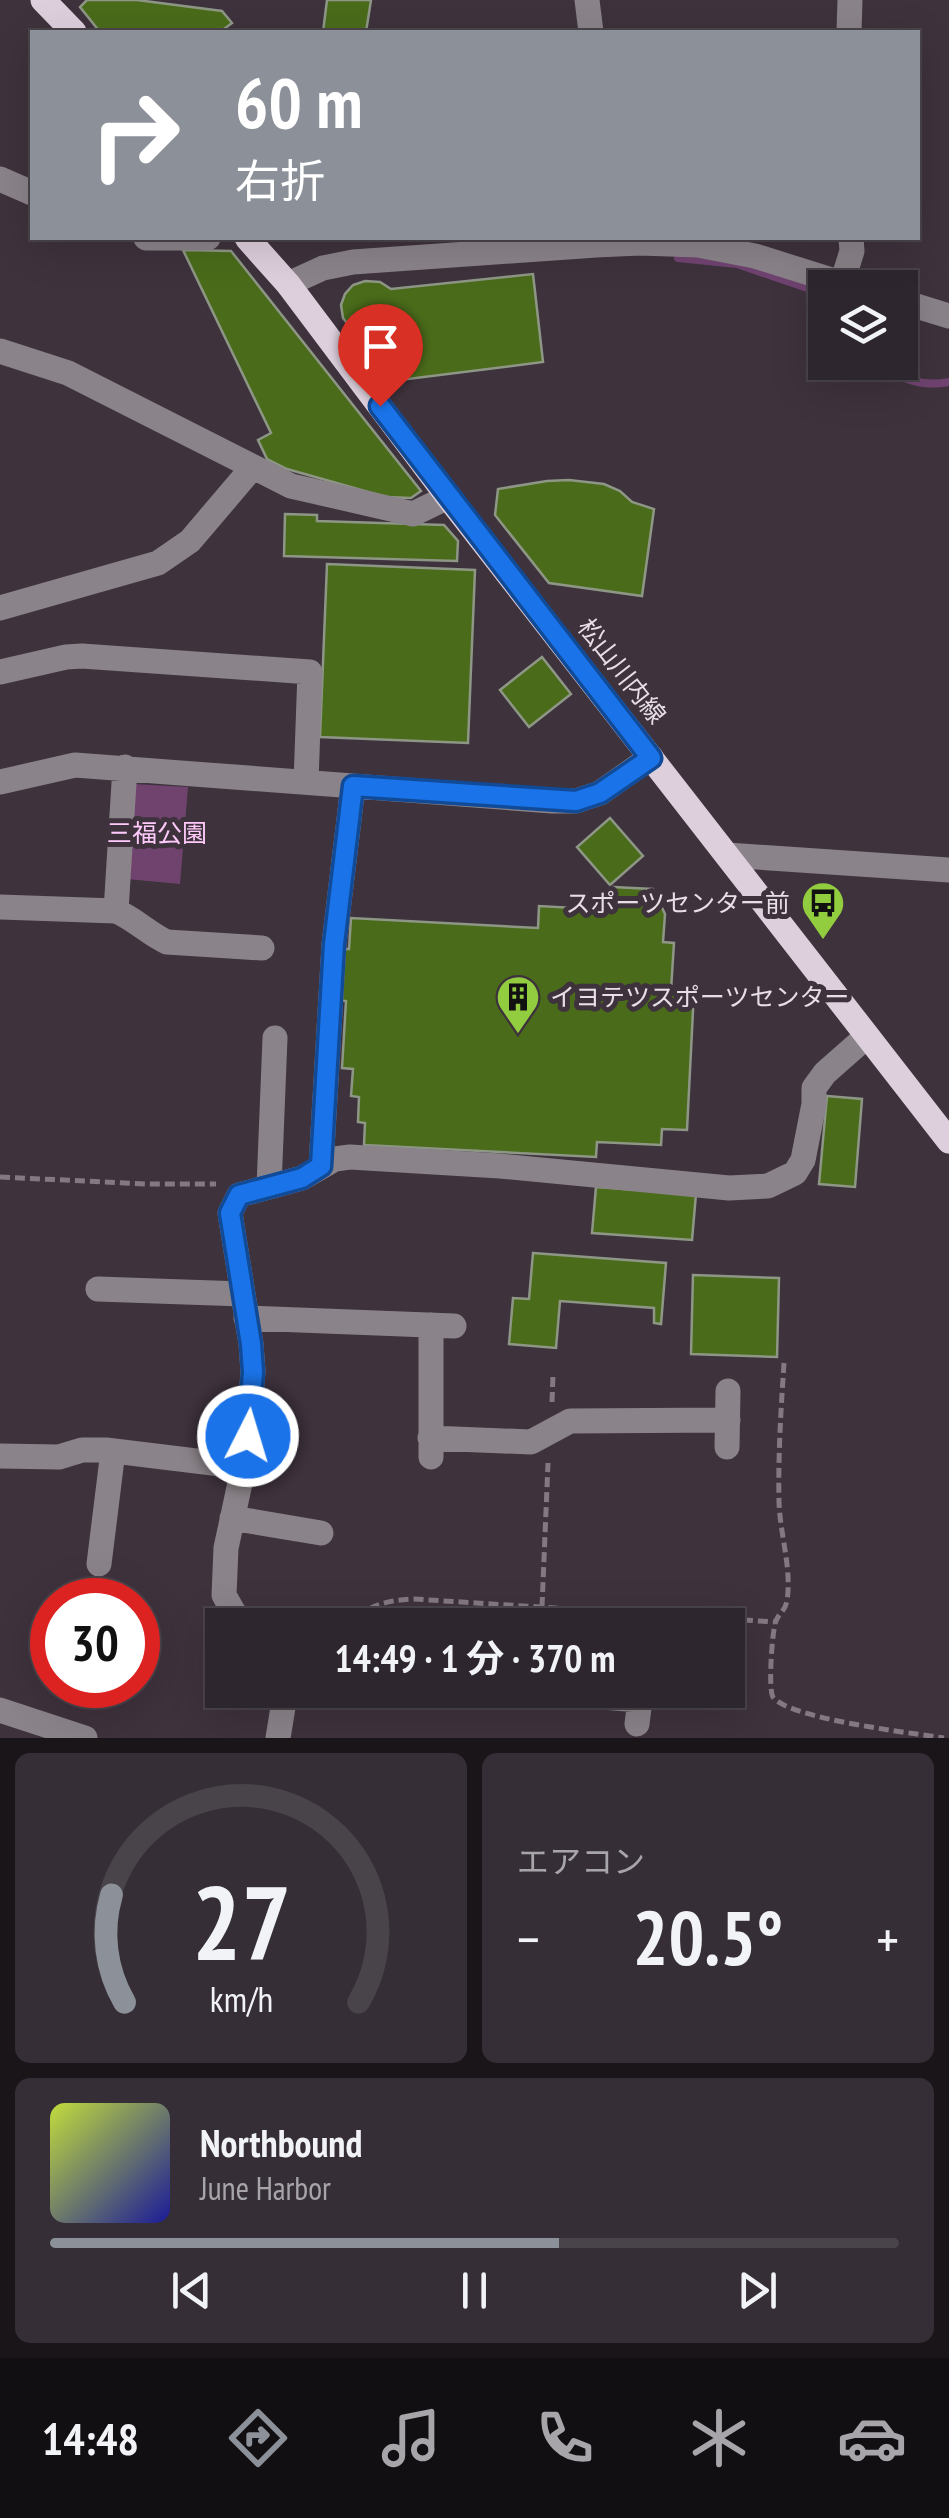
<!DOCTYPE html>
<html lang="ja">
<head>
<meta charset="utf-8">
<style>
  body { margin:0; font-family:"PT Sans Narrow","Noto Sans JP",sans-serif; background:#362e36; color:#f1f3f6; height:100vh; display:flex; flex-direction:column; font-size:38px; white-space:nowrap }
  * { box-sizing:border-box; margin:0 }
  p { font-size:32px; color:#a7a5aa }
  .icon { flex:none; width:55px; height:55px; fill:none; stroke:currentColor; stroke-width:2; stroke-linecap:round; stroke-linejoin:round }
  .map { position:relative; height:1738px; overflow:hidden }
  .panel { display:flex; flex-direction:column; gap:15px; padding:15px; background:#191519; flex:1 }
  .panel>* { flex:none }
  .top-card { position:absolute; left:30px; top:30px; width:890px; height:210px; border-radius:0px; box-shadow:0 10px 40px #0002,0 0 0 2px #49434a; background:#8c9099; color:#fff; overflow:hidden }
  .controls { position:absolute; left:808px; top:270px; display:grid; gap:20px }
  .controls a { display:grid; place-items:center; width:110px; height:110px; border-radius:0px; background:#2e262e; box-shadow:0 10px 40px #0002,0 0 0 2px #49434a; font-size:50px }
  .speed { position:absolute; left:30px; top:1578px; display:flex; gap:20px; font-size:50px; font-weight:700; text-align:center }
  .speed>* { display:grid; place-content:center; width:130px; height:130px; border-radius:50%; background:#2e262e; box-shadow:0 10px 40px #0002,0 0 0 2px #49434a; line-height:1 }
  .speed .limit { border:15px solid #d22; background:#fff; color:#111 }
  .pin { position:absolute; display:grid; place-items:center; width:85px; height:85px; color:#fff; margin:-102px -42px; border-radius:50% 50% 50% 0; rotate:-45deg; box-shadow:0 0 10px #0007 }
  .pin .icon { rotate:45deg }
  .me { position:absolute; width:110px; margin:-55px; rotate:5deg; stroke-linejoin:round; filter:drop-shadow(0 0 8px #0008) }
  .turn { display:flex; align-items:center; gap:35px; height:210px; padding:0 40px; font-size:45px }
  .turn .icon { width:130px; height:130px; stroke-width:2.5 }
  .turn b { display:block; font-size:70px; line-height:85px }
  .big { font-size:75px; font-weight:700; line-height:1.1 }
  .panel .widget { flex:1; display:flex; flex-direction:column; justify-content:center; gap:15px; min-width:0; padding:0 35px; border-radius:15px; background:#362e36 }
  .panel .dial { align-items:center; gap:0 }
  .dial svg { height:260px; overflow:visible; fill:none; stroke:#49434a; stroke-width:7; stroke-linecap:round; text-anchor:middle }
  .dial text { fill:#f1f3f6; stroke:none }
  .song { display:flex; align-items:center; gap:30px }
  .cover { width:120px; height:120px; border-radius:15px; background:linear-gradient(135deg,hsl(70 70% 55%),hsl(240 70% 35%)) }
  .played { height:10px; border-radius:5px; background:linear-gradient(90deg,#8c9099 60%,#49434a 60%) }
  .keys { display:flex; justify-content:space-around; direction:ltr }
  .heat { display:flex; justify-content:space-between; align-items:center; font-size:55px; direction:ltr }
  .panel .tiles { flex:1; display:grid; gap:15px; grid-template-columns:1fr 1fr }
  .widget:last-child { grid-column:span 2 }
  .trip { position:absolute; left:205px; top:1608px; width:540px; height:100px; border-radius:0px; background:#2e262e; box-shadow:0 10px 40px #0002,0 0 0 2px #49434a; font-weight:700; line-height:100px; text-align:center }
  .dock { display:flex; height:160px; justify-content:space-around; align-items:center; background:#120f12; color:#a7a5aa }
  .dock .icon { width:70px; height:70px }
  .dock .current { color:#8c9099 }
  .dock b { font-size:45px; color:#f1f3f6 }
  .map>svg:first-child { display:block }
  .green { fill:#70436e }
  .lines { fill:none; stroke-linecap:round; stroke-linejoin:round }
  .stream { stroke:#704370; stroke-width:8 }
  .building { fill:#4a6b1a; stroke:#8e9786; stroke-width:2.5 }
  .path { stroke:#847983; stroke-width:5; stroke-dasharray:10 5; stroke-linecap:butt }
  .minor { stroke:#8a8389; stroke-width:25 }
  .major { stroke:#ddcfdc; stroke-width:25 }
  .route-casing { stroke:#114b97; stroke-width:25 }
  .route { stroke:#1a73e8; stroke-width:18 }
  .labels { text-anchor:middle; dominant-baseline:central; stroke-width:10; stroke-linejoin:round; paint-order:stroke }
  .street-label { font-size:25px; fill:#e7dee6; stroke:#3e323d }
  .park-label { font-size:25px; fill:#fecafa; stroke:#3e323d }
  .poi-label { font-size:25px; fill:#e7dee6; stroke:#3e323d; text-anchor:end }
</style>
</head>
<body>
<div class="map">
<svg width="949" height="1738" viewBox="0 0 949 1738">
  <rect width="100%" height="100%" fill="#3e323d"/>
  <!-- green -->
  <path class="green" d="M133 784 188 787 180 884 127 879Z"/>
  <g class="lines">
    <!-- stream -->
    <path class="stream" d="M678 258 737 264 825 294
      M874 362C899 377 920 388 949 382"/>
  </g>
  <!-- building -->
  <path class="building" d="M87 0H137L222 11 232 23 220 32H100L80 7Z
    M327 0H371L366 32H323Z
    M183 250 231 251 421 491 411 498 386 497 287 469 267 459 258 440 271 433Z
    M533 274 543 362 392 381 343 318 341 305 345 294 353 285 365 281 380 282 391 289Z
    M569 480 604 484 620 491 632 502 654 509 642 596 549 583 495 515 498 489 547 481Z
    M285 514 317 515V521L444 525 458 541 457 561 284 556Z
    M327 564 475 570 468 743 320 737Z
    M542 657 571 694 529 727 500 690Z
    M610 818 643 856 610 885 577 847Z
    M613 887 653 889 665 914 663 942 674 943 671 990 694 991 687 1130 662 1129 661 1145 597 1142 596 1157 364 1145 365 1123 358 1122 359 1097 351 1096 353 1069 342 1068 346 1001 337 1000 339 949H349L351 918 538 928 539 906 611 910Z
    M827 1096 862 1099 855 1187 819 1184Z
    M596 1187 696 1194 692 1240 592 1233Z
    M533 1253 666 1263 661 1324 654 1323V1308L560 1301 556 1348 509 1344 513 1298 529 1299Z
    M693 1275 779 1278 777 1357 691 1354Z"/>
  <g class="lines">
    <!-- path -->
    <path class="path" d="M0 1177 147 1184H216
      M784 1363C781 1409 778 1455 779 1502 780 1535 792 1568 787 1601 785 1611 779 1613 776 1621 772 1630 768 1690 773 1697 789 1719 913 1733 944 1738
      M552 1402 553 1375
      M542 1607 548 1463
      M345 1625C368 1606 385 1600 414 1599L775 1622"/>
    <!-- minor -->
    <path class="minor" d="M587 0 591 32
      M849 32 850 0
      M0 179 32 193
      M146 238H208
      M842 283 852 251 851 238
      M288 284 323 268 353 262 596 245 640 243 698 245 755 256 857 288
      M900 301 949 316
      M0 351 68 373 291 486 413 514 448 497
      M0 608 158 563 190 541 252 468
      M0 672 66 657 82 656 310 672 306 782
      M0 782 75 765 552 801H576L600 793 651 757
      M727 855 949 870
      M0 907 116 911C135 919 149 934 167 942L262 948
      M116 911 125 767
      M321 1166 334 944 353 786
      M269 1187 275 1038
      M98 1289 243 1294
      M246 1318 454 1326
      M430 1438 531 1442 570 1421 728 1420
      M727 1447 728 1391
      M0 1456 59 1457 82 1450H106L237 1466
      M431 1457V1325
      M232 1518 321 1533
      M99 1564 113 1451
      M247 1625 234 1613 224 1595 226 1548 240 1483 237 1466 248 1435 253 1371 251 1344 230 1213 239 1195 302 1178 335 1159 350 1157 500 1166 729 1188 768 1186 795 1173 803 1160 814 1104V1088L825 1073 867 1036
      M513 1690 640 1700 637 1724
      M0 1710 85 1738
      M278 1738 285 1695 290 1690"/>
    <!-- major -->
    <path class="major" d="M43 0 74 32
      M247 238 288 284 448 497 949 1141"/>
  </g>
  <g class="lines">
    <!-- route casing -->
    <g class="route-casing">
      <path id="route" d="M248 1436 253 1372 251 1344 230 1213 239 1195 302 1178 321 1166 334 944 353 786 576 801 600 793 651 758 380 406"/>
    </g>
    <!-- route -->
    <use href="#route" class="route"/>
  </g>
  <!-- icons -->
  <defs>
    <g id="bus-pin" transform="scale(2.25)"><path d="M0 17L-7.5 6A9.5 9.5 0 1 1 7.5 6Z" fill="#92cd3f" stroke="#3e323d"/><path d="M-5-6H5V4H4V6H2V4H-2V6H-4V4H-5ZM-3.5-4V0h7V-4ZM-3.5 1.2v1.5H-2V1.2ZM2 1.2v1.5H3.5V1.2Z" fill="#111"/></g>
    <g id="building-pin" transform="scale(2.25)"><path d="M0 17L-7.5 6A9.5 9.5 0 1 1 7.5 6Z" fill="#92cd3f" stroke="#3e323d"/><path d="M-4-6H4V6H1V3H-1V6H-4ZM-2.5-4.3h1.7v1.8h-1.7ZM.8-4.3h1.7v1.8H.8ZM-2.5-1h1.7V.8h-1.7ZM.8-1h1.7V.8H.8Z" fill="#111"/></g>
  </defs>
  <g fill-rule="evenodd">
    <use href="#bus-pin" x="823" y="903"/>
    <use href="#building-pin" x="518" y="997"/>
  </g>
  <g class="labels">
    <!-- street labels -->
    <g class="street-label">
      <text transform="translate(622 671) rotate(52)">松山川内線</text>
    </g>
    <!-- park labels -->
    <g class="park-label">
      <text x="157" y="833">三福公園</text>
    </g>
    <!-- poi labels -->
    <g class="poi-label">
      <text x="790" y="903">スポーツセンター前</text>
      <text x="550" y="997" text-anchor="start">イヨテツスポーツセンター</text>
    </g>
  </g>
</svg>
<div class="controls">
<a><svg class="icon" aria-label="layers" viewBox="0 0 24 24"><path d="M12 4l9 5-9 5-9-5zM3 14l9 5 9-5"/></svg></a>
</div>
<div class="speed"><div class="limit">30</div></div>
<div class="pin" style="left:380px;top:406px;background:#d93025"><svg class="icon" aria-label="arrive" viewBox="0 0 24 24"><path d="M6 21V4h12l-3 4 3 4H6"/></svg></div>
<svg class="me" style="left:248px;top:1436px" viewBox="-20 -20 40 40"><circle r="17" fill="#1a73e8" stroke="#fff" stroke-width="3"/><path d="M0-11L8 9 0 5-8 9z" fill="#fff"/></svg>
<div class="trip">14:49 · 1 分 · 370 m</div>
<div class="top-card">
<div class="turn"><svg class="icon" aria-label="right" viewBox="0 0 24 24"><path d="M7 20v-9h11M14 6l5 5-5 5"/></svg><div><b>60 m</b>右折</div></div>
</div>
</div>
<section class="panel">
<div class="tiles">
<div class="widget dial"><svg viewBox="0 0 100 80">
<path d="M14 69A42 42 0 1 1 86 69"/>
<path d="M14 69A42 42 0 0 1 10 36" stroke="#8c9099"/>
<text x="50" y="56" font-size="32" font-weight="700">27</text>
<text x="50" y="72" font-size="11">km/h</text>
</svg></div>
<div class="widget"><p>エアコン</p>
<div class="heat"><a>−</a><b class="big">20.5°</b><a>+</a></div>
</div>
<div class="widget">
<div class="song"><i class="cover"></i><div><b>Northbound</b><p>June Harbor</p></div></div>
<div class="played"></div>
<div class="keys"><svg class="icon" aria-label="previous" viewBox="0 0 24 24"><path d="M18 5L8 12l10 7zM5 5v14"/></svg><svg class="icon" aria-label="pause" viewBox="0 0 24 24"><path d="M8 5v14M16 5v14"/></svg><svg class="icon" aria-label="next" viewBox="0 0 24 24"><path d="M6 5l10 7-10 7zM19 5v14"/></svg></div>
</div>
</div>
</section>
<nav class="dock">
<b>14:48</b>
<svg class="icon current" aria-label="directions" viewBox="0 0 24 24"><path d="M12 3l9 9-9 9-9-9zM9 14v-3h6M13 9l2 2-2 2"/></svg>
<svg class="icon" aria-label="music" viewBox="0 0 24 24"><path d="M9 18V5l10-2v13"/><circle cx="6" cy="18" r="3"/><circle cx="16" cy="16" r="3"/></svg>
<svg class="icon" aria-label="phone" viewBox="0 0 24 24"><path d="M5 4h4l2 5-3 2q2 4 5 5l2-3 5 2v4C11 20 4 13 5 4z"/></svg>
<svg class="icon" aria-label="climate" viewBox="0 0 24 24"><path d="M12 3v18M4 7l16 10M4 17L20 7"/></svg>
<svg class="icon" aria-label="car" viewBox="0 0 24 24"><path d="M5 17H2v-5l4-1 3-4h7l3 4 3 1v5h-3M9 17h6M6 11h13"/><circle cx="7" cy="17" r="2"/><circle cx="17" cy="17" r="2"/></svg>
</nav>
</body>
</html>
